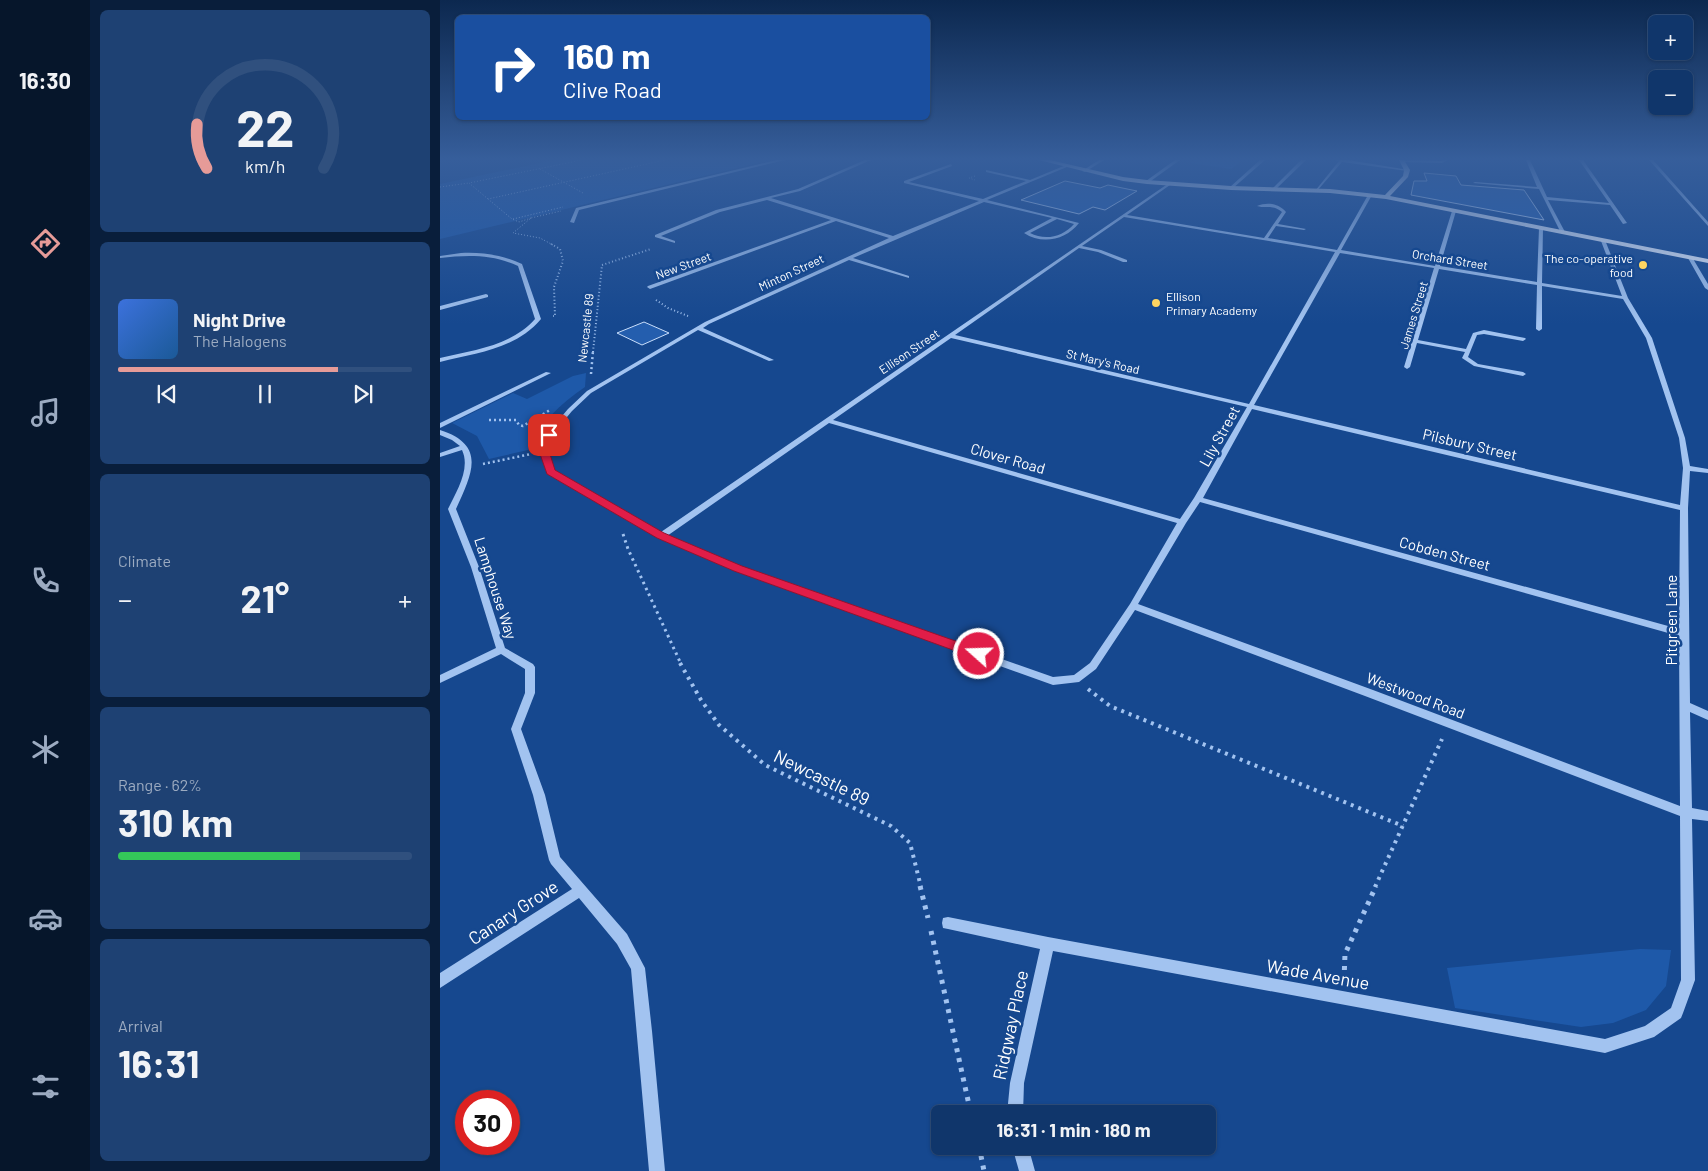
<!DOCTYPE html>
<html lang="en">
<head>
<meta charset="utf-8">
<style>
  body { margin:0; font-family:Barlow,sans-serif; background:#1e4173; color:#f1f3f6; height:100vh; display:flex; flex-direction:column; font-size:19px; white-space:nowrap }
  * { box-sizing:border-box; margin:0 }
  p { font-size:16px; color:#9cabc1 }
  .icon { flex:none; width:28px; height:28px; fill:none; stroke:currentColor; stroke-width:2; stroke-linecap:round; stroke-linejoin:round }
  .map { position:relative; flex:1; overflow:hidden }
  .drawer { display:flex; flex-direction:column; gap:10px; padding:10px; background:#091e3b; width:350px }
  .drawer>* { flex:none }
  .hud { position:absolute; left:15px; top:15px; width:475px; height:105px; border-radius:8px; box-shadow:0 1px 4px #0004,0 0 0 1px #30507e; background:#1a4fa0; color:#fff; overflow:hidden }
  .fabs { position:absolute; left:1208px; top:15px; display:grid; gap:10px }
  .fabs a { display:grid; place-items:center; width:45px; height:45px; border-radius:8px; background:#10366b; box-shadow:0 1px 4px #0004,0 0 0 1px #30507e; font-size:25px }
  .speed { position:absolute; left:15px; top:1090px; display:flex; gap:10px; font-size:25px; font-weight:700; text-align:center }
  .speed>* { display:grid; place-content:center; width:65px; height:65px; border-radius:50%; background:#10366b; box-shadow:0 1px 4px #0004,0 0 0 1px #30507e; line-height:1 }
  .speed .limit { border:8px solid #d22; background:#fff; color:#111 }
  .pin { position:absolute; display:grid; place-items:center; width:42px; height:42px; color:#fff; margin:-21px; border-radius:10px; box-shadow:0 2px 8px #0006 }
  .me { position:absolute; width:55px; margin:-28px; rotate:290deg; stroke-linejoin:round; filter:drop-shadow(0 0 4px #0008) }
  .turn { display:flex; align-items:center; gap:18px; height:105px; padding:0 25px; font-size:22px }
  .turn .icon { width:65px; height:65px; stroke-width:2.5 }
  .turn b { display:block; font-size:35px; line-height:42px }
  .big { font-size:38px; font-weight:700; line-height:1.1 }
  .drawer .card { flex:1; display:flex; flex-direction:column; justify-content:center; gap:8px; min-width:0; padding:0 18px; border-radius:8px; background:#1e4173 }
  .drawer .dial { align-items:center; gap:0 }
  .dial svg { height:130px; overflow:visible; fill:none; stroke:#30507e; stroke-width:7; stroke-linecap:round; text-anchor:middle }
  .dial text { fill:#f1f3f6; stroke:none }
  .song { display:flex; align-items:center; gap:15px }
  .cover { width:60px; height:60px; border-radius:8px; background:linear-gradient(135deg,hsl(220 70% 55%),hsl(210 70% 35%)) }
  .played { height:5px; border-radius:2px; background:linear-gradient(90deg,#e69b98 75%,#30507e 75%) }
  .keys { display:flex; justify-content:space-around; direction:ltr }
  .heat { display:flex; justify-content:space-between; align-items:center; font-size:28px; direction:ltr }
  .charge { height:8px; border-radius:4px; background:linear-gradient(90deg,#34c759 62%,#30507e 0) }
  .trip { position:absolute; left:491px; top:1105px; width:285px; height:50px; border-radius:8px; background:#10366b; box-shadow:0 1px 4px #0004,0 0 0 1px #30507e; font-weight:700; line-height:50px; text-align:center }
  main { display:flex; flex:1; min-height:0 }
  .dock { display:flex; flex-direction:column; width:90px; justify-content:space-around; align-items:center; background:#06162b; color:#9cabc1 }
  .dock .icon { width:35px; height:35px }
  .dock .active { color:#e69b98 }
  .dock b { font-size:22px; color:#f1f3f6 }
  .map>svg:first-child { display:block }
  .green { fill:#1e59a9 }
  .building { fill:#245eae; stroke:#c9defb }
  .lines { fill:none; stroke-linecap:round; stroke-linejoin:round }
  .path-far5 { stroke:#a2c3f0; stroke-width:1; stroke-dasharray:1 2; stroke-linecap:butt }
  .path-far4 { stroke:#a2c3f0; stroke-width:2; stroke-dasharray:1 2.5; stroke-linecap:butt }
  .path-far3 { stroke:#a2c3f0; stroke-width:2.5; stroke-dasharray:2 3; stroke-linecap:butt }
  .path-far2 { stroke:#a2c3f0; stroke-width:3; stroke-dasharray:2.5 4; stroke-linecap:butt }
  .path-far1 { stroke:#a2c3f0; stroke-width:4; stroke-dasharray:3 5; stroke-linecap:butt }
  .path { stroke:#a2c3f0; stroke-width:5; stroke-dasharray:4 6; stroke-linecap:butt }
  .minor { fill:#a2c3f0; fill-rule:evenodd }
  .major { fill:#ebf2ff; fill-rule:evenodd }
  .route { fill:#e11d48; stroke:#92132f }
  .poi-dot { fill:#ffd561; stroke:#16488f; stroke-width:2 }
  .labels { text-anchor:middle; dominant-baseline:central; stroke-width:5; stroke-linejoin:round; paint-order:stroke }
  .far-poi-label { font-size:12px; fill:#fff; stroke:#16488f; text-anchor:end }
  .far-street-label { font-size:12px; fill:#fff; stroke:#16488f }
  .street-label { font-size:15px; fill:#fff; stroke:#16488f }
  .near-street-label { font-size:18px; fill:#fff; stroke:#16488f }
</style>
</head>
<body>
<main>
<nav class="dock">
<b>16:30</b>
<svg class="icon active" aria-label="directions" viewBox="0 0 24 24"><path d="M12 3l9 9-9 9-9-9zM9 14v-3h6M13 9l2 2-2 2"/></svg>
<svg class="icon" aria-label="music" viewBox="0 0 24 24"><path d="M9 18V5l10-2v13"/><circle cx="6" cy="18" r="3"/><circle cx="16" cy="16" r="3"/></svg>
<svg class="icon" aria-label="phone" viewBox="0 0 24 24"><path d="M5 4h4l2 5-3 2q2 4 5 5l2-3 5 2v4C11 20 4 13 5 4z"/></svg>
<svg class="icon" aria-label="climate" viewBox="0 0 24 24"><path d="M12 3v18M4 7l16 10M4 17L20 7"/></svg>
<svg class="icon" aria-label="car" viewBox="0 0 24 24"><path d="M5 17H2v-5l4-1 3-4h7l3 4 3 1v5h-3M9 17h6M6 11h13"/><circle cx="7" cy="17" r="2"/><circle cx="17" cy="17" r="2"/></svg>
<svg class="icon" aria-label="filters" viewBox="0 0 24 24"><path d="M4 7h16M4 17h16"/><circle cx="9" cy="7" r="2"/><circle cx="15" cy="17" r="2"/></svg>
</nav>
<section class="drawer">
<div class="card dial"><svg viewBox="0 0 100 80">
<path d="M14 69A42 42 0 1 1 86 69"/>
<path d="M14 69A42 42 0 0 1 8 42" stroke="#e69b98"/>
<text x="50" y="56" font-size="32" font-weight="700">22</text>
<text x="50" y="72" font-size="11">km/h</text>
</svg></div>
<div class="card">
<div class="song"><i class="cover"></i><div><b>Night Drive</b><p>The Halogens</p></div></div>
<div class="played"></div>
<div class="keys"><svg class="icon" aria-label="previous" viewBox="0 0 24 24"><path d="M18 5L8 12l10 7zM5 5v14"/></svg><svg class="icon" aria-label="pause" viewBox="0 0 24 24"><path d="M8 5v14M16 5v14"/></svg><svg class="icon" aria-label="next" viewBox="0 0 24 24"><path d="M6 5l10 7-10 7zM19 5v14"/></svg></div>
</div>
<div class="card"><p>Climate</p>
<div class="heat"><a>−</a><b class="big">21°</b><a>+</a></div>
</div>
<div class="card"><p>Range · 62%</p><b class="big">310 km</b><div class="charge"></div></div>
<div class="card"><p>Arrival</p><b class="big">16:31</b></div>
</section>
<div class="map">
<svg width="1268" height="1171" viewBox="0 0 1268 1171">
  <rect width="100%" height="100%" fill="#16488f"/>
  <!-- green -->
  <path class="green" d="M114 160H330L0 239V184Z
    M754 160H803L791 169 750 163Z
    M146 373 145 387C120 404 100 423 88 450L49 459 37 436 12 423 73 393 87 399 133 376Z
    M1200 949 1231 950 1226 986 1206 1010 1173 1023 1141 1027 1015 1008 1007 968Z"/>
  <!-- building -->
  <path class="building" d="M984 173 1016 176 1021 185 1084 190 1104 220 971 195 974 181H987Z
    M625 181 660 188 668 185 697 191 665 210 653 207 639 214 581 200Z
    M204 322 229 333 202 345 177 333Z"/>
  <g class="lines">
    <!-- path-far5 -->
    <path class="path-far5" d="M100 169 143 193
      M535 176 529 178 535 180
      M0 187 29 183
      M48 199 29 183 142 160
      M91 218 79 222 72 219 48 199 225 160
      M73 219 123 207
      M113 245 100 238 73 233 91 218 121 211"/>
    <!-- path-far4 -->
    <path class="path-far4" d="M111 244 120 249 123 261 114 287 115 316H113
      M216 300 228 308 248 316
      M153 352 162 265 211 249"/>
    <!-- path-far3 -->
    <path class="path-far3" d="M151 374 153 351
      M49 420H76L79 425 83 426 110 410
      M43 464 91 454"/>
    <!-- path-far2 -->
    <path class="path-far2" d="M183 534 188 549 241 664"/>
    <!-- path-far1 -->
    <path class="path-far1" d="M240 663 261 700 279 725 325 765 451 826 470 843 481 887
      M648 689 670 706 963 826
      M935 887 1002 739"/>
    <!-- path -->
    <path class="path" d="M480 886 488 918
      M491 931 531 1114
      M904 980 905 954 936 886
      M539 1146 544 1171"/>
    <!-- minor -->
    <path class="minor" d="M337 160H345L139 210 134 223 130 222 136 208Z
      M425 160H431L360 191 331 198 453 236 539 201 464 183V181L511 164 512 166 469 182 543 199 586 181 546 172V170L590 180 626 165 627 167 547 200 639 223C626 240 602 245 584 233L612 218 544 202 413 258 469 276V278L409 260 269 324 263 328 334 360 329 361 258 330 151 393 132 411 112 435 109 454 114 471 221 532 729 183 730 185 687 215 824 238 842 212C833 204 826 209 817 206 827 202 838 203 846 212L838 224 866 229 864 230 836 226 828 238 897 250 928 195 930 194 932 195 901 250 995 266 1012 211 1014 210 1016 211 1000 266 1097 282 1099 228 1101 227 1103 228 1102 283 1182 296 1161 241 1165 240 1188 298 1212 338 1245 438 1250 466 1268 469V473L1250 471 1248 508 1250 703 1268 711V720L1250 712 1252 808 1268 811V821L1252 819 1255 980 1243 1013 1241 1018 1214 1037 1165 1053 613 951 584 1083 583 1114H567L570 1083 600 949 508 929 503 928 502 923 503 918 508 917 608 937 1165 1039 1205 1026 1231 1008 1241 980 1240 816 925 696 695 610 656 669 639 682 613 685 295 571 218 538 108 474 101 454 106 435 128 409 147 391 265 322 449 238 396 221 210 289 207 287 208 286 391 220 327 200 280 212 221 236 235 241V243L215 237V235L276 210 358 189ZM684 217 895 252 809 404 515 335 639 248 658 252 683 262H687V260L661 250 642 246ZM617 219 634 224C623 237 605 241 590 233ZM900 253 994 268 964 367 967 369 970 367 977 343 1025 352 1022 358 1034 366 1083 376 1086 374 1083 372 1038 364 1028 357 1037 335 1044 334 1083 341 1086 339 1085 338 1044 330 1033 333 1026 349 978 340 999 269 1097 285 1096 329 1099 331 1102 329V286L1183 299 1206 338 1239 438 1243 468 1240 505 814 405ZM511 338 807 407 754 498 740 519 393 420ZM812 409 1240 510 1239 629 763 498ZM389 423 737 523 690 604 650 663 634 675 613 677 301 567 227 536ZM760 502 1239 636 1240 806 933 690 698 604 746 523Z
      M659 160H664L645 172 642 171Z
      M735 160H740L708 183H706V181Z
      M820 160H825L792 189H790V187Z
      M861 160H866L835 190H833V188Z
      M895 160H908L969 170 967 171 902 162 877 191H875L899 161Z
      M960 160 1001 161 1008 160 1002 163 961 162Z
      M1086 160H1090L1107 197 1169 203 1139 160H1143L1187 223 1183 224 1170 205 1108 200 1125 232 1121 233 1099 189 1033 183 1035 182 1097 187Z
      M1209 160H1213L1268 222V226Z
      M21 253C43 252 62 255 82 264L101 319C76 349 36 353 0 362V358C34 350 71 346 95 319L78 266C52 254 27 255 0 258V256Z
      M1248 257H1252L1268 284V290L1265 288 1248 258Z
      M46 294 48 295V297L0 310V306Z
      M106 372 111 373 0 428V423Z
      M0 430C47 445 32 474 16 509L39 567 65 648 93 664 95 667V693L81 729 105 795 120 857 187 934 205 968 212 1031 225 1171H209L191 969 177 944 139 898 0 988V973L132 889 111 864 109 860 93 795 71 729 85 693V669L61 654 0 683V675L56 648 31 567 8 509C16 492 31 469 22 450L0 457V453L20 446 12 440 0 435Z
      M572 1146H588L595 1171H579Z"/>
    <!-- major -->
    <path class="major" d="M599 160H610L683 177 707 180 791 186 890 189 945 195 963 176 964 170 959 160H964L970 170 968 177 950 196 1268 259V263L946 199 890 193 791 190 707 184 683 181Z"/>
  </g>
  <!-- sky -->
  <linearGradient id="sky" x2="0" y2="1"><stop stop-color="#0c284f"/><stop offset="0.49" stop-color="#365e9b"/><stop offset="1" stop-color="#365e9b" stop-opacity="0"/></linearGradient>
  <rect width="1268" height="324" fill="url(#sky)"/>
  <!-- route -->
  <path class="route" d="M106 433H112L114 435 110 454 115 470 224 533 302 566 544 651 545 654 544 658H535L294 571 217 538 107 474 100 454Z"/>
  <!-- markers -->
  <g class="poi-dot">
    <circle cx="1203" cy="265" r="5"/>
    <circle cx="716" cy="303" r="5"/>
  </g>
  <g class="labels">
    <!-- far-poi labels -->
    <g class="far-poi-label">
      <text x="1193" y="258">The co-operative<tspan x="1193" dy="14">food</tspan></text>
      <text x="726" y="296" text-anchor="start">Ellison<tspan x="726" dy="14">Primary Academy</tspan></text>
    </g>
    <!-- far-street labels -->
    <g class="far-street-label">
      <text transform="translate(1010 259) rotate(9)">Orchard Street</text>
      <text transform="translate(243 265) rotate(-20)">New Street</text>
      <text transform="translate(351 272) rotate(-25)">Minton Street</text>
      <text transform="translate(973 315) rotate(-73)">James Street</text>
      <text transform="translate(145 328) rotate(-84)">Newcastle 89</text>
      <text transform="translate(469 351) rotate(-34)">Ellison Street</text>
      <text transform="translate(663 361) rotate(13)">St Mary's Road</text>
    </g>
    <!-- street labels -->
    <g class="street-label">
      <text transform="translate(779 436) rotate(-61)">Lily Street</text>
      <text transform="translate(1030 444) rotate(13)">Pilsbury Street</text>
      <text transform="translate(568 458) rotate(16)">Clover Road</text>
      <text transform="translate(1005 553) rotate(15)">Cobden Street</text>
      <text transform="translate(56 588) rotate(72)">Lamphouse Way</text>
      <text transform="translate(1231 620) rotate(-90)">Pitgreen Lane</text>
      <text transform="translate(976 695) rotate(21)">Westwood Road</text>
    </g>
    <!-- near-street labels -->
    <g class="near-street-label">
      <text transform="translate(382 777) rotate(26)">Newcastle 89</text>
      <text transform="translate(73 912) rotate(-33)">Canary Grove</text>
      <text transform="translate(878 974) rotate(10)">Wade Avenue</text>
      <text transform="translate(570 1025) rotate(-78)">Ridgway Place</text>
    </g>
  </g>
</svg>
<div class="fabs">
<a>+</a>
<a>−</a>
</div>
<div class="speed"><div class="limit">30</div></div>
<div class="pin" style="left:109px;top:435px;background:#d93025"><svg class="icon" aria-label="arrive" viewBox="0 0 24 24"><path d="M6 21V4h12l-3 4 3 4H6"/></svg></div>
<svg class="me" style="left:539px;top:654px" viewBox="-20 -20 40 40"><circle r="17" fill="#e11d48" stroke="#fff" stroke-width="3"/><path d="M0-11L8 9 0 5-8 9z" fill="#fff"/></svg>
<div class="trip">16:31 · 1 min · 180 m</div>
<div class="hud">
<div class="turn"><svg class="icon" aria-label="right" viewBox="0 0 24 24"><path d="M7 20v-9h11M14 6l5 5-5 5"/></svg><div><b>160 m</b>Clive Road</div></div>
</div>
</div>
</main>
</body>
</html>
